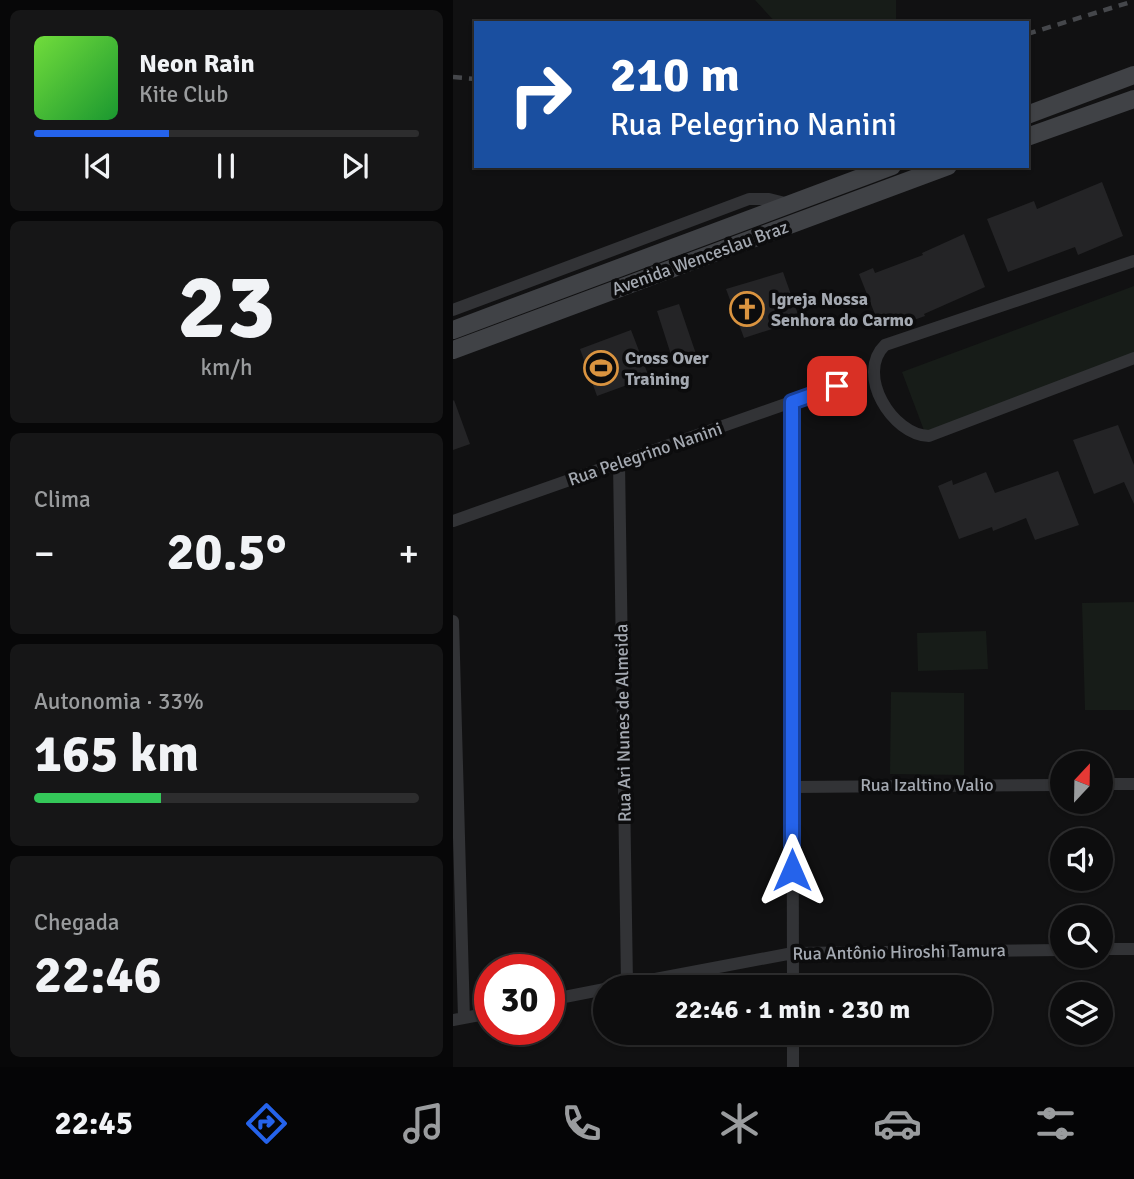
<!DOCTYPE html>
<html lang="pt">
<head>
<meta charset="utf-8">
<style>
  body { margin:0; font-family:Signika,sans-serif; background:#161617; color:#f1f3f6; height:100vh; display:flex; flex-direction:column; font-size:26px; white-space:nowrap }
  * { box-sizing:border-box; margin:0 }
  p { font-size:23px; color:#9a9c9e }
  .icon { flex:none; width:38px; height:38px; fill:none; stroke:currentColor; stroke-width:2; stroke-linecap:round; stroke-linejoin:round }
  .map { position:relative; flex:1; overflow:hidden }
  .panel { display:flex; flex-direction:column; gap:10px; padding:10px; background:#070708; width:453px }
  .panel>* { flex:none }
  .top-card { position:absolute; left:21px; top:21px; width:555px; height:147px; border-radius:0px; box-shadow:0 2px 5px #0004,0 0 0 2px #2d2d2e; background:#1a4fa0; color:#fff; overflow:hidden }
  .needle { width:46px; rotate:22deg }
  .fabs { position:absolute; left:597px; top:751px; display:grid; gap:14px }
  .fabs a { display:grid; place-items:center; width:63px; height:63px; border-radius:50%; background:#0d0d0e; box-shadow:0 2px 5px #0004,0 0 0 2px #2d2d2e; font-size:35px }
  .speed { position:absolute; left:21px; top:954px; display:flex; gap:14px; font-size:35px; font-weight:700; text-align:center }
  .speed>* { display:grid; place-content:center; width:91px; height:91px; border-radius:50%; background:#0d0d0e; box-shadow:0 2px 5px #0004,0 0 0 2px #2d2d2e; line-height:1 }
  .speed .limit { border:10px solid #d22; background:#fff; color:#111 }
  .pin { position:absolute; display:grid; place-items:center; width:60px; height:60px; color:#fff; margin:-30px; border-radius:14px; box-shadow:0 4px 10px #0006 }
  .me { position:absolute; width:77px; margin:-38px; rotate:0deg; stroke-linejoin:round; filter:drop-shadow(0 0 5px #0008) }
  .turn { display:flex; align-items:center; gap:24px; height:147px; padding:0 21px; font-size:32px }
  .turn .icon { width:91px; height:91px; stroke-width:2.5 }
  .turn b { display:block; font-size:49px; line-height:60px }
  .big { font-size:52px; font-weight:800; line-height:1.1 }
  .panel .widget { flex:1; display:flex; flex-direction:column; justify-content:center; gap:10px; min-width:0; padding:0 24px; border-radius:10px; background:#161617 }
  .panel .dial { align-items:center; gap:0 }
  .dial b { font-size:91px; line-height:1 }
  .song { display:flex; align-items:center; gap:21px }
  .cover { width:84px; height:84px; border-radius:10px; background:linear-gradient(135deg,hsl(100 70% 55%),hsl(130 70% 35%)) }
  .played { height:7px; border-radius:4px; background:linear-gradient(90deg,#2563eb 35%,#2d2d2e 35%) }
  .keys { display:flex; justify-content:space-around; direction:ltr }
  .heat { display:flex; justify-content:space-between; align-items:center; font-size:38px; direction:ltr }
  .charge { height:10px; border-radius:5px; background:linear-gradient(90deg,#34c759 33%,#2d2d2e 0) }
  .trip { position:absolute; left:140px; top:975px; width:399px; height:70px; border-radius:35px; background:#0d0d0e; box-shadow:0 2px 5px #0004,0 0 0 2px #2d2d2e; font-weight:800; line-height:70px; text-align:center }
  .tab-bar { display:flex; height:112px; justify-content:space-around; align-items:center; background:#050506; color:#9a9c9e }
  .tab-bar .icon { width:49px; height:49px }
  .tab-bar .current { color:#2563eb }
  .tab-bar b { font-size:32px; color:#f1f3f6 }
  main { display:flex; flex:1; min-height:0 }
  .map>svg:first-child { display:block }
  .green { fill:#171c18 }
  .building { fill:#242426 }
  .lines { fill:none; stroke-linecap:round; stroke-linejoin:round }
  .street { stroke:#323336; stroke-width:12 }
  .secondary { stroke:#404246; stroke-width:18 }
  .rail { stroke:#45474b; stroke-width:4.5; stroke-dasharray:9 7; stroke-linecap:butt }
  .route-casing { stroke:#184099; stroke-width:18 }
  .route { stroke:#2563eb; stroke-width:12 }
  .labels { text-anchor:middle; dominant-baseline:central; stroke-width:7; stroke-linejoin:round; paint-order:stroke }
  .street-label { font-size:18px; fill:#a4a9b1; stroke:#0c0c0d }
  .poi-label { font-size:18px; font-weight:bold; fill:#a4a9b1; stroke:#0c0c0d; text-anchor:start }
</style>
</head>
<body>
<main>
<section class="panel">
<div class="widget">
<div class="song"><i class="cover"></i><div><b>Neon Rain</b><p>Kite Club</p></div></div>
<div class="played"></div>
<div class="keys"><svg class="icon" aria-label="previous" viewBox="0 0 24 24"><path d="M18 5L8 12l10 7zM5 5v14"/></svg><svg class="icon" aria-label="pause" viewBox="0 0 24 24"><path d="M8 5v14M16 5v14"/></svg><svg class="icon" aria-label="next" viewBox="0 0 24 24"><path d="M6 5l10 7-10 7zM19 5v14"/></svg></div>
</div>
<div class="widget dial"><b>23</b><p>km/h</p></div>
<div class="widget"><p>Clima</p>
<div class="heat"><a>−</a><b class="big">20.5°</b><a>+</a></div>
</div>
<div class="widget"><p>Autonomia · 33%</p><b class="big">165 km</b><div class="charge"></div></div>
<div class="widget"><p>Chegada</p><b class="big">22:46</b></div>
</section>
<div class="map">
<svg width="681" height="1067" viewBox="0 0 681 1067">
  <rect width="100%" height="100%" fill="#111112"/>
  <!-- green -->
  <path class="green" d="M302 0H443V23H323Z
    M681 286V355L472 433 449 372Z
    M681 602V710H632L629 603Z
    M533 631 535 669 465 671 464 633Z
    M438 692 511 693V775L437 774Z"/>
  <!-- building -->
  <path class="building" d="M649 182 670 236 625 255 622 247 555 272 534 219 581 201 584 209Z
    M511 234 532 287 471 314 472 316 458 321 456 317 427 327 406 274 420 268 422 273 470 255 469 253Z
    M330 272 347 320 291 338 273 289Z
    M226 304 243 354 220 361 204 311Z
    M178 330 196 377 144 396 127 349Z
    M1 400 17 444 0 450V401Z
    M665 425 681 465V504L671 482 641 494 620 440Z
    M605 471 626 525 582 540 573 518 540 531 539 527 506 539 485 486 499 480 500 485 533 472 542 493Z"/>
  <g class="lines">
    <!-- street -->
    <path class="street" d="M681 261 432 345C402 374 439 435 476 436L681 358
      M0 310 296 199H316L336 204
      M339 402 340 987
      M166 463 174 984
      M0 521 384 386
      M0 621 11 1018
      M648 784H681
      M339 787 609 785
      M648 949H681
      M160 987 340 953 609 950
      M96 1000 152 989
      M0 1020 37 1013
      M340 1032V1067"/>
    <!-- secondary -->
    <path class="secondary" d="M574 115 681 75
      M574 137 681 99
      M0 330 439 166
      M0 350 495 166"/>
    <!-- rail -->
    <path class="rail" d="M574 34 681 1
      M0 77 23 79"/>
  </g>
  <g class="lines">
    <!-- route casing -->
    <g class="route-casing">
      <path id="route" d="M339 870V402L384 386"/>
    </g>
    <!-- route -->
    <use href="#route" class="route"/>
  </g>
  <!-- icons -->
  <defs>
    <g id="church-ring" transform="scale(1.75)"><circle r="9.5" fill="#0c0c0d" stroke="#da9440" stroke-width="1.5"/><path d="M-1.2-6h2.4v3.5h3.3v2.4h-3.3V6h-2.4V-.1h-3.3v-2.4h3.3Z" fill="#da9440"/></g>
    <g id="stadium-ring" transform="scale(1.75)"><circle r="9.5" fill="#0c0c0d" stroke="#da9440" stroke-width="1.5"/><path d="M0-5a6.5 5 0 1 0 0 10a6.5 5 0 1 0 0-10ZM-3.5-1.8h7v3.6h-7Z" fill="#da9440"/></g>
  </defs>
  <g fill-rule="evenodd">
    <use href="#church-ring" x="294" y="309"/>
    <use href="#stadium-ring" x="148" y="368"/>
  </g>
  <g class="labels">
    <!-- street labels -->
    <g class="street-label">
      <text transform="translate(247 258) rotate(-20)">Avenida Wenceslau Braz</text>
      <text transform="translate(192 454) rotate(-19)">Rua Pelegrino Nanini</text>
      <text transform="translate(170 723) rotate(-91)">Rua Ari Nunes de Almeida</text>
      <text x="474" y="785">Rua Izaltino Valio</text>
      <text transform="translate(446 952) rotate(-1)">Rua Antônio Hiroshi Tamura</text>
    </g>
    <!-- poi labels -->
    <g class="poi-label">
      <text x="318" y="299">Igreja Nossa<tspan x="318" dy="21">Senhora do Carmo</tspan></text>
      <text x="172" y="358">Cross Over<tspan x="172" dy="21">Training</tspan></text>
    </g>
  </g>
</svg>
<div class="fabs">
<a><svg class="needle" viewBox="-14 -14 28 28"><path d="M0-13l5 13h-10z" fill="#e53935"/><path d="M0 13l5-13h-10z" fill="#9a9c9e"/></svg></a>
<a><svg class="icon" aria-label="sound" viewBox="0 0 24 24"><path d="M4 9h4l5-4v14l-5-4H4zM17 9q2 3 0 6"/></svg></a>
<a><svg class="icon" aria-label="search" viewBox="0 0 24 24"><circle cx="10" cy="10" r="6"/><path d="M15 15l6 6"/></svg></a>
<a><svg class="icon" aria-label="layers" viewBox="0 0 24 24"><path d="M12 4l9 5-9 5-9-5zM3 14l9 5 9-5"/></svg></a>
</div>
<div class="speed"><div class="limit">30</div></div>
<div class="pin" style="left:384px;top:386px;background:#d93025"><svg class="icon" aria-label="arrive" viewBox="0 0 24 24"><path d="M6 21V4h12l-3 4 3 4H6"/></svg></div>
<svg class="me" style="left:339px;top:870px" viewBox="-20 -20 40 40"><path d="M0-17L14 15 0 8-14 15z" fill="#2563eb" stroke="#fff" stroke-width="4"/></svg>
<div class="trip">22:46 · 1 min · 230 m</div>
<div class="top-card">
<div class="turn"><svg class="icon" aria-label="right" viewBox="0 0 24 24"><path d="M7 20v-9h11M14 6l5 5-5 5"/></svg><div><b>210 m</b>Rua Pelegrino Nanini</div></div>
</div>
</div>
</main>
<nav class="tab-bar">
<b>22:45</b>
<svg class="icon current" aria-label="directions" viewBox="0 0 24 24"><path d="M12 3l9 9-9 9-9-9zM9 14v-3h6M13 9l2 2-2 2"/></svg>
<svg class="icon" aria-label="music" viewBox="0 0 24 24"><path d="M9 18V5l10-2v13"/><circle cx="6" cy="18" r="3"/><circle cx="16" cy="16" r="3"/></svg>
<svg class="icon" aria-label="phone" viewBox="0 0 24 24"><path d="M5 4h4l2 5-3 2q2 4 5 5l2-3 5 2v4C11 20 4 13 5 4z"/></svg>
<svg class="icon" aria-label="climate" viewBox="0 0 24 24"><path d="M12 3v18M4 7l16 10M4 17L20 7"/></svg>
<svg class="icon" aria-label="car" viewBox="0 0 24 24"><path d="M5 17H2v-5l4-1 3-4h7l3 4 3 1v5h-3M9 17h6M6 11h13"/><circle cx="7" cy="17" r="2"/><circle cx="17" cy="17" r="2"/></svg>
<svg class="icon" aria-label="filters" viewBox="0 0 24 24"><path d="M4 7h16M4 17h16"/><circle cx="9" cy="7" r="2"/><circle cx="15" cy="17" r="2"/></svg>
</nav>
</body>
</html>
